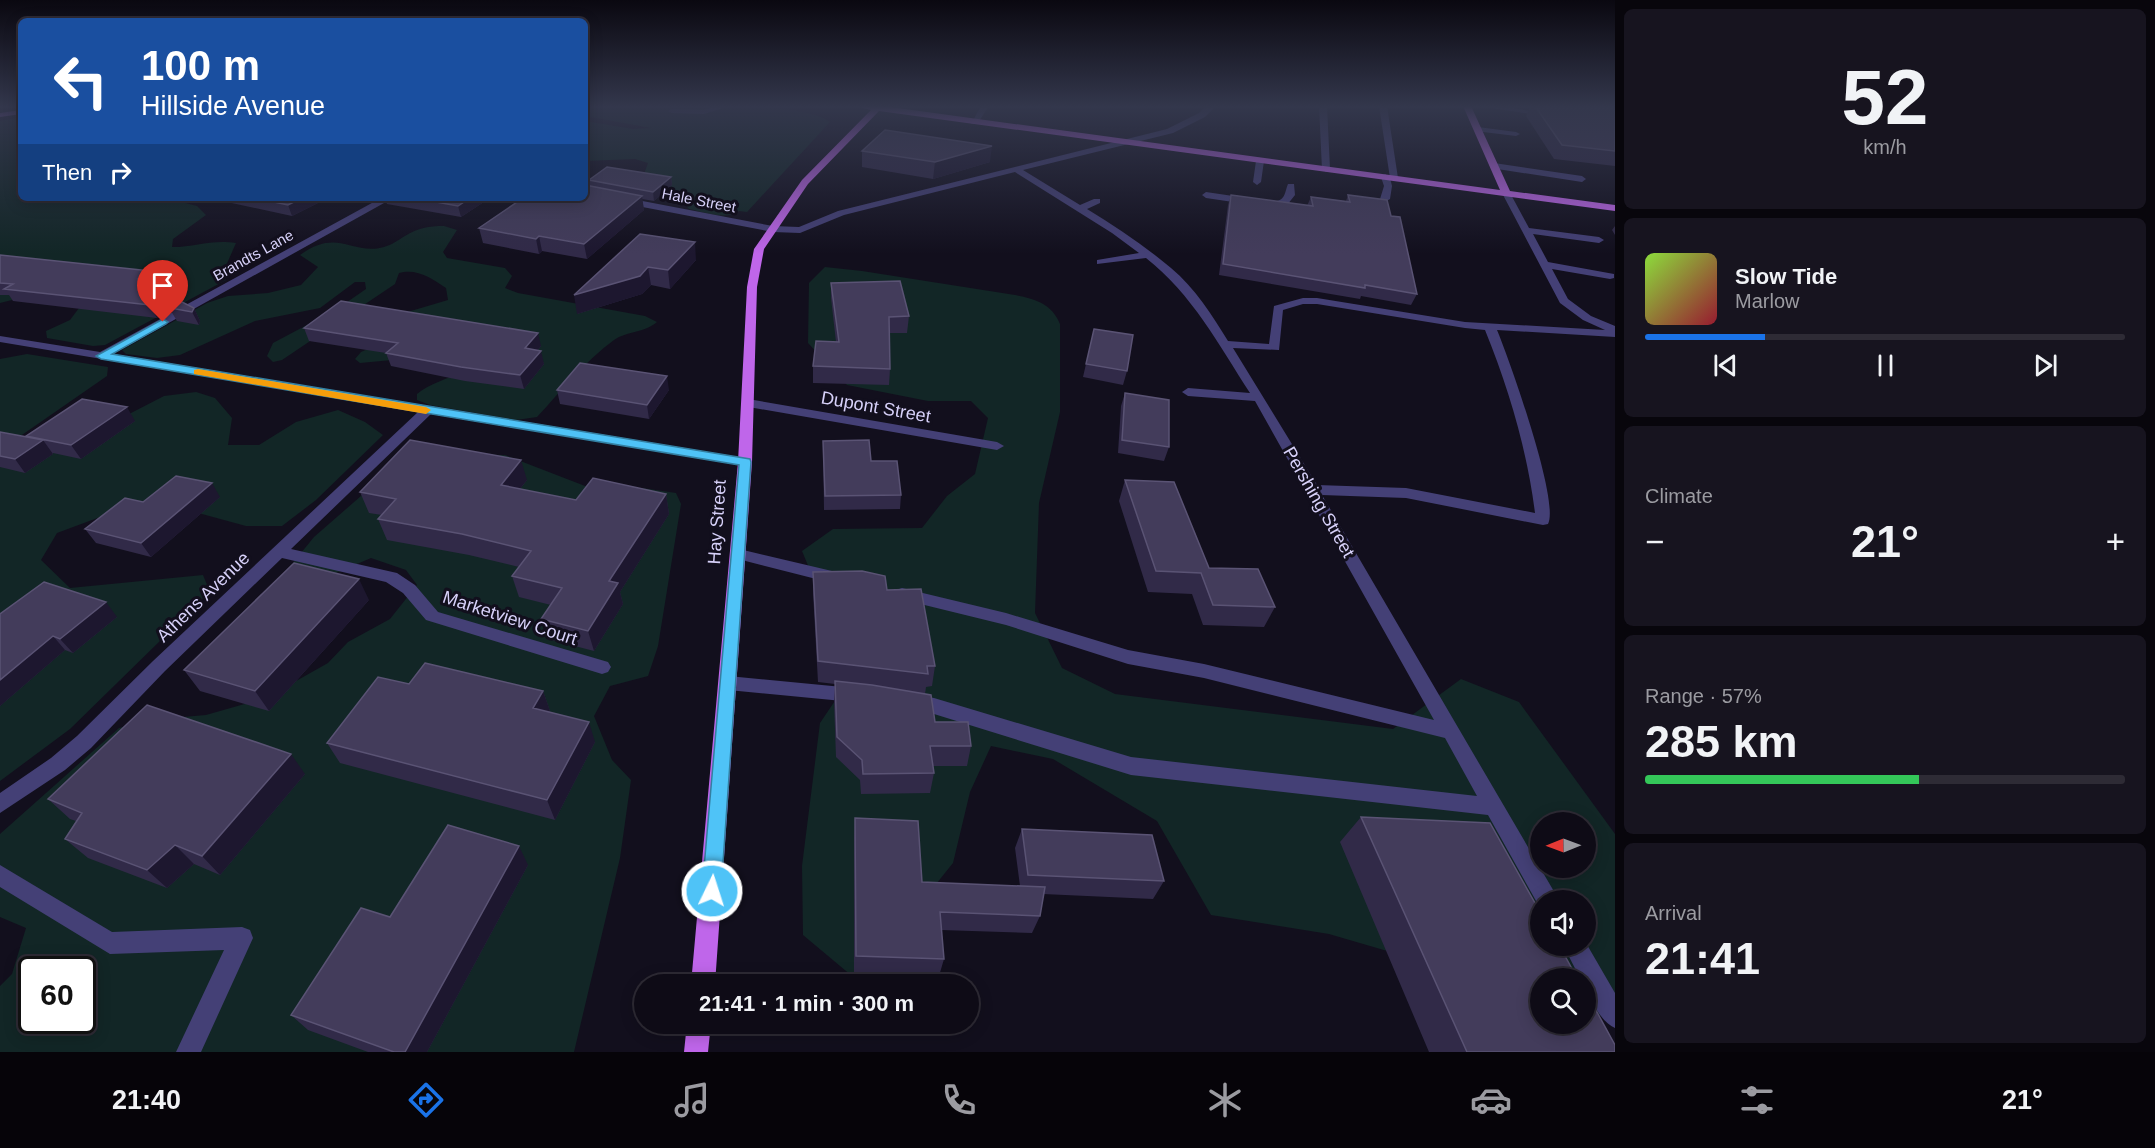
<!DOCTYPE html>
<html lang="en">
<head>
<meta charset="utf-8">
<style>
  body { margin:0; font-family:Helvetica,sans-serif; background:#17141f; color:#f1f3f6; height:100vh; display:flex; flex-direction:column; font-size:22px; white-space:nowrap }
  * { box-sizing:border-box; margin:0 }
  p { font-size:20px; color:#9b9ba1 }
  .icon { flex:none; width:33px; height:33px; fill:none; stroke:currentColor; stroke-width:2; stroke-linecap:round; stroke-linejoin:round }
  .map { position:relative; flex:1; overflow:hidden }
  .sheet { display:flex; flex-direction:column; gap:9px; padding:9px; background:#08060c; width:540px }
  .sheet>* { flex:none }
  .hud { position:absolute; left:18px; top:18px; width:570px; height:183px; border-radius:9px; box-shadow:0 3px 15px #0003,0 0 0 2px #2e2b35; background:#1a4fa0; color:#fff; overflow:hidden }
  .needle { width:39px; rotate:269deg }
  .fabs { position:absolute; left:1530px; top:812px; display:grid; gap:12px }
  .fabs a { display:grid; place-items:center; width:66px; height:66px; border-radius:50%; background:#0e0b16; box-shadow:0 3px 15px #0003,0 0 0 2px #2e2b35; font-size:30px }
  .speed { position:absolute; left:18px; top:956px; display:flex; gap:12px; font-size:30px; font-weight:700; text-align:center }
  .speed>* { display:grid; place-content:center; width:78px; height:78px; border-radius:50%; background:#0e0b16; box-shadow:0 3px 15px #0003,0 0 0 2px #2e2b35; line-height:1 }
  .speed .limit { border:3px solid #111; border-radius:9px; background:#fff; color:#111 }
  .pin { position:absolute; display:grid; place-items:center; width:51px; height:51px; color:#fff; margin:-62px -26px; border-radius:50% 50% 50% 0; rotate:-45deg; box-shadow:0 0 6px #0007 }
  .pin .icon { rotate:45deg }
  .me { position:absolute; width:66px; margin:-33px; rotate:4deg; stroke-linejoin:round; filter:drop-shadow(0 0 4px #0008) }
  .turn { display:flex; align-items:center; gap:21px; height:126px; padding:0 24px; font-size:27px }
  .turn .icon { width:78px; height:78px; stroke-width:2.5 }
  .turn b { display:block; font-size:42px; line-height:51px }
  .then { display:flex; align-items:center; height:57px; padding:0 24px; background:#0003; gap:12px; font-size:22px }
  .big { font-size:45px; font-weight:700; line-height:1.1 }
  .sheet .widget { flex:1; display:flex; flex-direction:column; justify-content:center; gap:9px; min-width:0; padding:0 21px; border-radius:9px; background:#17141f }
  .sheet .dial { align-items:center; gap:0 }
  .dial b { font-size:78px; line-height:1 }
  .song { display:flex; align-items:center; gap:18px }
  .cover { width:72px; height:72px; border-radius:9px; background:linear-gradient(135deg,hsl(90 70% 55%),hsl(350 70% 35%)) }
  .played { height:6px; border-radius:3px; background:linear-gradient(90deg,#1a73e8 25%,#2e2b35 25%) }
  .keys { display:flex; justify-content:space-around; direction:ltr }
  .heat { display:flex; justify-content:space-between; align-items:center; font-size:33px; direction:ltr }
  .charge { height:9px; border-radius:4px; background:linear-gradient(90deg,#34c759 57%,#2e2b35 0) }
  .trip { position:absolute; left:634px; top:974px; width:345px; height:60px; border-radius:30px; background:#0e0b16; box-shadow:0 3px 15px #0003,0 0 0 2px #2e2b35; font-weight:700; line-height:60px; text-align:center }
  .dock { display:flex; height:96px; justify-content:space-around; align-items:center; background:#060409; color:#9b9ba1 }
  .dock .icon { width:42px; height:42px }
  .dock .on { color:#1a73e8 }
  .dock b { font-size:27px; color:#f1f3f6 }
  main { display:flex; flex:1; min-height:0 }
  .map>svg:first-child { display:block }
  .green { fill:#122626; fill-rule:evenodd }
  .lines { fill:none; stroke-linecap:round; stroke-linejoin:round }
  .minor { fill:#444076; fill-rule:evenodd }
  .major { fill:#bf66ea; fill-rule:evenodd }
  .wall { fill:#312a48 }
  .shaded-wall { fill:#1d172f }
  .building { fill:#433c5b; stroke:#5a5374; stroke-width:1.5 }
  .route { fill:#4fc3f7; stroke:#337fa1; stroke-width:1.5 }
  .slow { fill:#f59e0b }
  .labels { text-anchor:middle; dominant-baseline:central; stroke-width:6; stroke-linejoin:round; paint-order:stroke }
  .far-street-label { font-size:15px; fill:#d7d1f9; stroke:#120f1d }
  .street-label { font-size:18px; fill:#d7d1f9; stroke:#120f1d }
</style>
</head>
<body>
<main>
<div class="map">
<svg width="1615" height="1052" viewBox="0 0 1615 1052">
  <rect width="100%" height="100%" fill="#120f1d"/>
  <!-- green -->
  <path class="green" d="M585 106C632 106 799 98 830 122L747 212 739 211C727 221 703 212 689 209L676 194 640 185 648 163 635 159 585 161V121L633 129 651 128 585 116Z
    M21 117V198H166L197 206 206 215 173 239 172 247C196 247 212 239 236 243L225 268 226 280 105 345 93 346 47 338 46 331 70 320 82 304 48 291 0 303V121Z
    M444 226 457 230 443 252 447 258 505 268 512 276 505 288 518 293 645 316 657 322C644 333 627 331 614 340 584 362 561 391 537 417L516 420 430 405 417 400V394C430 383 447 380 462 371L392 360 360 363 355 359 361 352 397 336 394 316 448 300 446 288C431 278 417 268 399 273L395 284 282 360 273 362 267 356 273 343 337 309 366 289 365 282H355L320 308 255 321 180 355 157 358 126 354 122 350 207 303 228 296 268 293 301 285 318 267 300 255C338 227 352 256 384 247 392 245 398 240 405 236 418 228 429 226 444 226Z
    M825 267 862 271 1015 295C1036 299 1052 304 1060 324V412L1039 503 1035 613 1062 668 1115 694 1393 729 1461 679 1519 702 1615 834V1020L1586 1011V978L1490 981 1329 934 1211 915 1157 821 1053 759 991 746 970 792 953 863 858 981 803 935 802 866 820 723 853 674 802 551 833 529 922 528 947 496 975 474 988 418 971 401H928L847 385 808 343 809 283ZM1540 822H1586V867H1540ZM1540 900H1586V945H1540Z
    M27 354 108 367 107 376 19 437 18 450 104 427 164 396 196 392 215 398 232 418 228 445H259L296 422 338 410 365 422 383 435 316 500 282 526H246L158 502 100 517 57 533 41 560 70 588 203 575 210 592 70 729 0 781V359Z
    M428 454 505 455 598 491 642 488 676 493 681 504 658 646 648 676 610 686 594 716 612 760 631 780 620 858 574 1052H0V986L12 974 26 928 0 917V834L119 728 148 720 206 715 266 698 328 663 348 642 390 619 417 585 406 570 371 558 329 576 283 575 314 537 377 482ZM32 969H82V1020H32Z"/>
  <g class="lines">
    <!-- minor -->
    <path class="minor" d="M716 106H729L704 114 672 113 668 111 672 109 704 110Z
      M981 106H989L977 124H971Z
      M1207 106H1216L1205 117 1173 133 1023 170 1080 205 1094 199H1100V203L1087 209C1116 227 1145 246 1171 268 1195 288 1212 315 1228 341L1269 344 1274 306 1303 298H1317L1465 322 1605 330 1583 320 1560 303 1502 193 1509 191 1529 228 1599 237 1604 240 1599 243 1533 234 1548 262 1614 274V278L1610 279 1552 269 1568 299 1591 316 1615 326V337L1497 330C1509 359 1560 501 1548 524L1543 525 1406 498 1322 495 1559 900H1540V908L1488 815 1131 775 934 714 907 708 904 703 907 698 913 695 934 698 1131 757 1477 796 1445 738 1204 678 1128 664 1006 625 896 598 894 594 896 590 902 588 1006 613 1128 650 1204 664 1434 720 1255 401 1188 396 1182 392 1188 388 1250 393C1219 345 1192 294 1146 258L1097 264V260L1139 253 1112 233 1015 172 844 215 800 233 773 232 585 196V190L773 226 799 227 838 211 1167 129 1199 113ZM1303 304H1317L1465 328 1485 330C1509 389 1527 450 1535 513L1406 488 1317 485 1233 348 1279 350 1283 310Z
      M1319 106H1327L1330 169 1326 172 1322 169Z
      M1379 106H1387L1398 178 1394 181 1390 178 1392 186 1390 199 1385 202 1380 199 1384 186 1381 177 1385 174 1390 178Z
      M1477 106H1502L1535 112 1531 114Z
      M1478 127 1516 132 1520 134 1516 136 1475 131 1474 129Z
      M1260 158 1264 161 1261 182 1257 185 1253 182 1256 161Z
      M1494 163 1582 176 1586 179 1582 182 1491 168V164Z
      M1288 184H1294L1295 195 1287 205 1273 208 1206 198 1202 195 1206 192 1273 202C1286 200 1284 194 1288 184Z
      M381 198H393L113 354 745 458 752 462 745 466 431 414 291 549 397 573 415 585 438 612 608 662 611 667 608 672 602 674 426 620 403 593 386 582 282 558 165 671 91 748 65 770 0 813V793L51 758 77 736 153 661 418 412 0 342V336L100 352Z
      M748 399 997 442 1004 446 997 450 743 406 742 403Z
      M739 549 832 571 838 573 840 577 838 581 832 583 734 558 731 554 734 550Z
      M728 676 853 688 859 690 862 695 859 700 853 702 728 690 722 688 719 683 722 678Z
      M0 865 112 932 242 927 250 930 253 938 201 1052H176L224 950 110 954 0 887Z
      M1586 943 1615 993V1028C1600 1022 1586 994 1586 978H1580L1563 945H1586Z"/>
    <!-- major -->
    <path class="major" d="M856 106H883L1500 190 1463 106H1471L1510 191 1615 205V211L879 111 808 184 764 249 757 287 752 462 715 984H691L738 462 747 287 754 249 802 180 871 110Z
      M21 110V114L0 117V113Z
      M687 1023H711L708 1052H684Z"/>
  </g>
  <!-- wall -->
  <path class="wall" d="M1520 106H1615V166L1554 159 1526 116 1529 109Z
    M862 151 990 162 933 179 862 167Z
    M671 177 672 185 654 201 642 199 644 210 587 259 542 251 539 254 483 243 479 228 590 186 589 180Z
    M1231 195 1307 206 1311 197 1346 201 1348 195 1391 216 1417 294 1411 305 1361 296 1360 299 1219 275 1228 205Z
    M208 198H328L292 216Z
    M352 198H377L370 201Z
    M385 198H490L461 217 387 204Z
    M1615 226V235L1612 230Z
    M640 234 696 260 670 289 651 285 642 294 577 314Z
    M0 255 158 284 153 287 169 295 175 306 194 308 200 321 199 325 177 321 171 311 157 318 13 301 9 295H0Z
    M831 283 909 316 907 333H889L890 369 889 385 813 383V366L836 342 831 298Z
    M304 328 541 346 538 350 544 364 524 389 465 381 391 366 386 353 309 341Z
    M1094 329 1127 371 1123 385 1083 377Z
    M557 390H669L649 419 560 404Z
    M1125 393 1169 447 1164 461 1118 453 1121 406Z
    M135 421 81 459 53 453V454L25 473 0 467V432L27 437 26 436Z
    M823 441 871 461 901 495 900 509 824 510Z
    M527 480 520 489 576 500 666 494 669 514 620 592 623 604 594 651 548 639 541 619 551 605 519 597 512 576 519 567 469 555 387 540 378 519 382 515 369 513 360 492Z
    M1125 480 1209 568 1275 607 1264 627 1203 625 1192 594 1148 592 1119 501Z
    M220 497 151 557 96 543 85 529Z
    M813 572 887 590 935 666 932 686 926 687 925 694 935 722 971 746 967 766H933L934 773 930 793 861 794 860 780 836 757 834 702 835 684 818 682 813 593Z
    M369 600 269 711 200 691 184 670Z
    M0 614 117 617 73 653 65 650 0 706Z
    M409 684 543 691 550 711 549 712 595 742 555 820 340 763 327 743Z
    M305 774 220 875 194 864 167 888 88 858 65 839 76 821 70 819 48 799Z
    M1361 817 1615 1052H1429L1340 842Z
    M855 818 922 882 1020 886 1015 848 1022 829 1164 881 1153 899 1043 894 1040 916 1032 933 941 930 944 959 939 976 854 973V838Z
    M528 865 427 1052H368L308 1030 291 1015 390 917Z"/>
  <!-- shaded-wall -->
  <path class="shaded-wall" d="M992 146 990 162 933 179 935 162Z
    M671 177 672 185 654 201 653 192Z
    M642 196 644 210 587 259 584 244Z
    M302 198H328L292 216 288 205Z
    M369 198H377L370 201Z
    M470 198H490L461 217 458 206Z
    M539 236 542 251 539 254 536 239Z
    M695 242 696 260 670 289 668 270Z
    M648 267 651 285 642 294 577 314 574 295Z
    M151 271 158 284 146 292 138 279Z
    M169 295 176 308H170L171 311 157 318 150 305Z
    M194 308 200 321 199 325 192 312Z
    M538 333 541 346 528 362 525 348Z
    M541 351 544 364 524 389 520 375Z
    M667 376 669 390 649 419 647 405Z
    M127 407 135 421 81 459 71 445Z
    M43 440 53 454 25 473 15 459Z
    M521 460 527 480 507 505 501 485Z
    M212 483 220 497 151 557 141 543Z
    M666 494 669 514 620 592 623 604 594 651 588 631 609 581Z
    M359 579 369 600 269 711 255 691Z
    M106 602 117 617 73 653 60 639Z
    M53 636 65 650 0 706V680Z
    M543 691 550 711 540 729 533 708Z
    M589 722 595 742 555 820 547 800Z
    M291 754 305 774 220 875 202 856Z
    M175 845 194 864 167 888 147 870Z
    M519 846 528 865 427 1052H405Z"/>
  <!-- building -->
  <path class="building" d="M1535 106H1615V151L1562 145Z
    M885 130 992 146 935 162 862 151Z
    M607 167 671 177 653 192 589 180Z
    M585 185 642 196 584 244 539 236 536 239 479 228 523 198H537L552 200 555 198H585Z
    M1231 195 1313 206 1311 197 1350 202 1348 195 1387 200 1391 216 1400 217 1417 294 1365 285V288L1223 264Z
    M255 198H302L288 205Z
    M414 198H470L458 206Z
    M640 234 695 242 668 270 648 267 640 276 574 295Z
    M0 255 151 271 138 279 169 295 150 305 4 289 13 284 0 283Z
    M900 281 909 316 889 317 890 369 813 366 816 341 839 342 831 283Z
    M341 301 538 333 525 348 541 351 520 375 461 367 386 353 398 343 304 328Z
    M182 302 194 308 192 312 170 308Z
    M1094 329 1133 335 1127 371 1086 364Z
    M580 363 667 376 647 405 557 390Z
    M1125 393 1169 400V447L1122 440Z
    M82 399 127 407 71 445 26 436Z
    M0 432 43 440 15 459 0 456Z
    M410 440 521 460 501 485 576 500 593 478 666 494 609 581 618 583 588 631 541 619 562 588 512 576 531 551 462 534 378 519 396 499 360 492Z
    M869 440 871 461H897L901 495 825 496 823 441Z
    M176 476 212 483 141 543 85 529 125 498 143 502Z
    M1125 480 1174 482 1209 568 1258 569 1275 607 1213 605 1201 573 1156 571Z
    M294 563 359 579 255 691 184 670Z
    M862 571 885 576 887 590 921 589 935 666H927L928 674 818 661 813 572Z
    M44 582 106 602 60 639 53 636 0 680V614Z
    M425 663 543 691 533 708 589 722 547 800 327 743 378 677 409 684Z
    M835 681 872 685 931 695 935 722H968L971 746H930L934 773 863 774 862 760 837 737Z
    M147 705 291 754 202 856 175 845 147 870 65 839 82 813 48 799Z
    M1361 817 1490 823 1540 912V945H1559L1577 978H1540V1023H1586V992L1615 1045V1052H1467Z
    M855 818 918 821 922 882 1045 887 1040 916 940 912 944 959 856 956Z
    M448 825 519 846 405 1052H394L291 1015 361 908 390 917Z
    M1022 829 1152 835 1164 881 1028 875Z"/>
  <!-- sky -->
  <linearGradient id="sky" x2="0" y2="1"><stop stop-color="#0a0810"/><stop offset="0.42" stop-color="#33374c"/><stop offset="1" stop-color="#33374c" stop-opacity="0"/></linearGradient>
  <rect width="1615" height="254" fill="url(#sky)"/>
  <!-- route -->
  <path class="route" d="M163 319 168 322 166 324 112 354 750 459 751 462 721 891 719 897 712 900 705 897 702 891 739 465 101 359 96 356Z"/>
  <!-- slow -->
  <path class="slow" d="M198 369 426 407 431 410 426 414 194 374V370Z"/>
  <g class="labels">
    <!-- far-street labels -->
    <g class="far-street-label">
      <text transform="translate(699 200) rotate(11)">Hale Street</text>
      <text transform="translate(253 255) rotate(-29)">Brandts Lane</text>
    </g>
    <!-- street labels -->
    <g class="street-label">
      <text transform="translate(876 407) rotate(10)">Dupont Street</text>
      <text transform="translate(1319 502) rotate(60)">Pershing Street</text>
      <text transform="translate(717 522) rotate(-86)">Hay Street</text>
      <text transform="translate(203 597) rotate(-44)">Athens Avenue</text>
      <text transform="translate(510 618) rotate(18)">Marketview Court</text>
    </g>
  </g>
</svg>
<div class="fabs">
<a><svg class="needle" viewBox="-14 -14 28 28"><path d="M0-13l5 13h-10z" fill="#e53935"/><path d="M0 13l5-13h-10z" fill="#9b9ba1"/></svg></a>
<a><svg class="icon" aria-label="sound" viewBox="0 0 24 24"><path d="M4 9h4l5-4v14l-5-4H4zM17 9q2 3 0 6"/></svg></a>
<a><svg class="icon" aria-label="search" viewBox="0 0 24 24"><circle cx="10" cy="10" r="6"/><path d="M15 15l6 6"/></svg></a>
</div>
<div class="speed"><div class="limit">60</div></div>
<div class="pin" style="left:163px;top:322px;background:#d93025"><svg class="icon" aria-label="arrive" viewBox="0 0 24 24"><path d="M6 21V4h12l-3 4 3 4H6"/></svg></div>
<svg class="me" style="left:712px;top:891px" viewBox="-20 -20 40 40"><circle r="17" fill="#4fc3f7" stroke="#fff" stroke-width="3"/><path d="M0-11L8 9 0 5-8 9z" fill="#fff"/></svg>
<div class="trip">21:41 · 1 min · 300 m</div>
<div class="hud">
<div class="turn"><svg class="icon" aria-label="left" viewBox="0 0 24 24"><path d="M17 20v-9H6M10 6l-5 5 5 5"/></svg><div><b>100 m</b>Hillside Avenue</div></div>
<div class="then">Then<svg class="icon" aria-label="right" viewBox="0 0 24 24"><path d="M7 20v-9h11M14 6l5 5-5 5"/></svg></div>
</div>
</div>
<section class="sheet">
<div class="widget dial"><b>52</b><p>km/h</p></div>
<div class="widget">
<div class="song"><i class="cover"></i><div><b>Slow Tide</b><p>Marlow</p></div></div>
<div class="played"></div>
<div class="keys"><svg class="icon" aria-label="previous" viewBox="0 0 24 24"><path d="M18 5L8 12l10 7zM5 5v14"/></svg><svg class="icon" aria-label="pause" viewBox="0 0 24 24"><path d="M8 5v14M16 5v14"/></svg><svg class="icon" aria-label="next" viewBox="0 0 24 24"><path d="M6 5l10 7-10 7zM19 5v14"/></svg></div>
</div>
<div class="widget"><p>Climate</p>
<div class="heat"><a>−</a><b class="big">21°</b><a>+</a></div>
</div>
<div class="widget"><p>Range · 57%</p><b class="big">285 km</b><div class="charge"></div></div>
<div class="widget"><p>Arrival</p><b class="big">21:41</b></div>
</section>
</main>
<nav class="dock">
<b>21:40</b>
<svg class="icon on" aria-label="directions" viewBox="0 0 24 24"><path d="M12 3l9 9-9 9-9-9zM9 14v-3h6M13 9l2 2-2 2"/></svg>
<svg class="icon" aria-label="music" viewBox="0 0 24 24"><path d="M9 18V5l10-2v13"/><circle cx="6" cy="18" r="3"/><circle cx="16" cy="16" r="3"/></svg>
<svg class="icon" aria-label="phone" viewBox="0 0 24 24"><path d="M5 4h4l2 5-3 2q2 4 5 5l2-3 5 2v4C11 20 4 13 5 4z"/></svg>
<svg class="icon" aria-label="climate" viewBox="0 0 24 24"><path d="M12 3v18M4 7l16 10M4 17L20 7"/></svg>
<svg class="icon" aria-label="car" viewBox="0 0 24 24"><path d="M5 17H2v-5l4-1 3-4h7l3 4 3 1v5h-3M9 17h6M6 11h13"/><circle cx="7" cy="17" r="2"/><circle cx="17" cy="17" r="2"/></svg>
<svg class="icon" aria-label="filters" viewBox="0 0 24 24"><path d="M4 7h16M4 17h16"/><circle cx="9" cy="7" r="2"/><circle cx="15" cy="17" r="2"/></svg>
<b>21°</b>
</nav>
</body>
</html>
